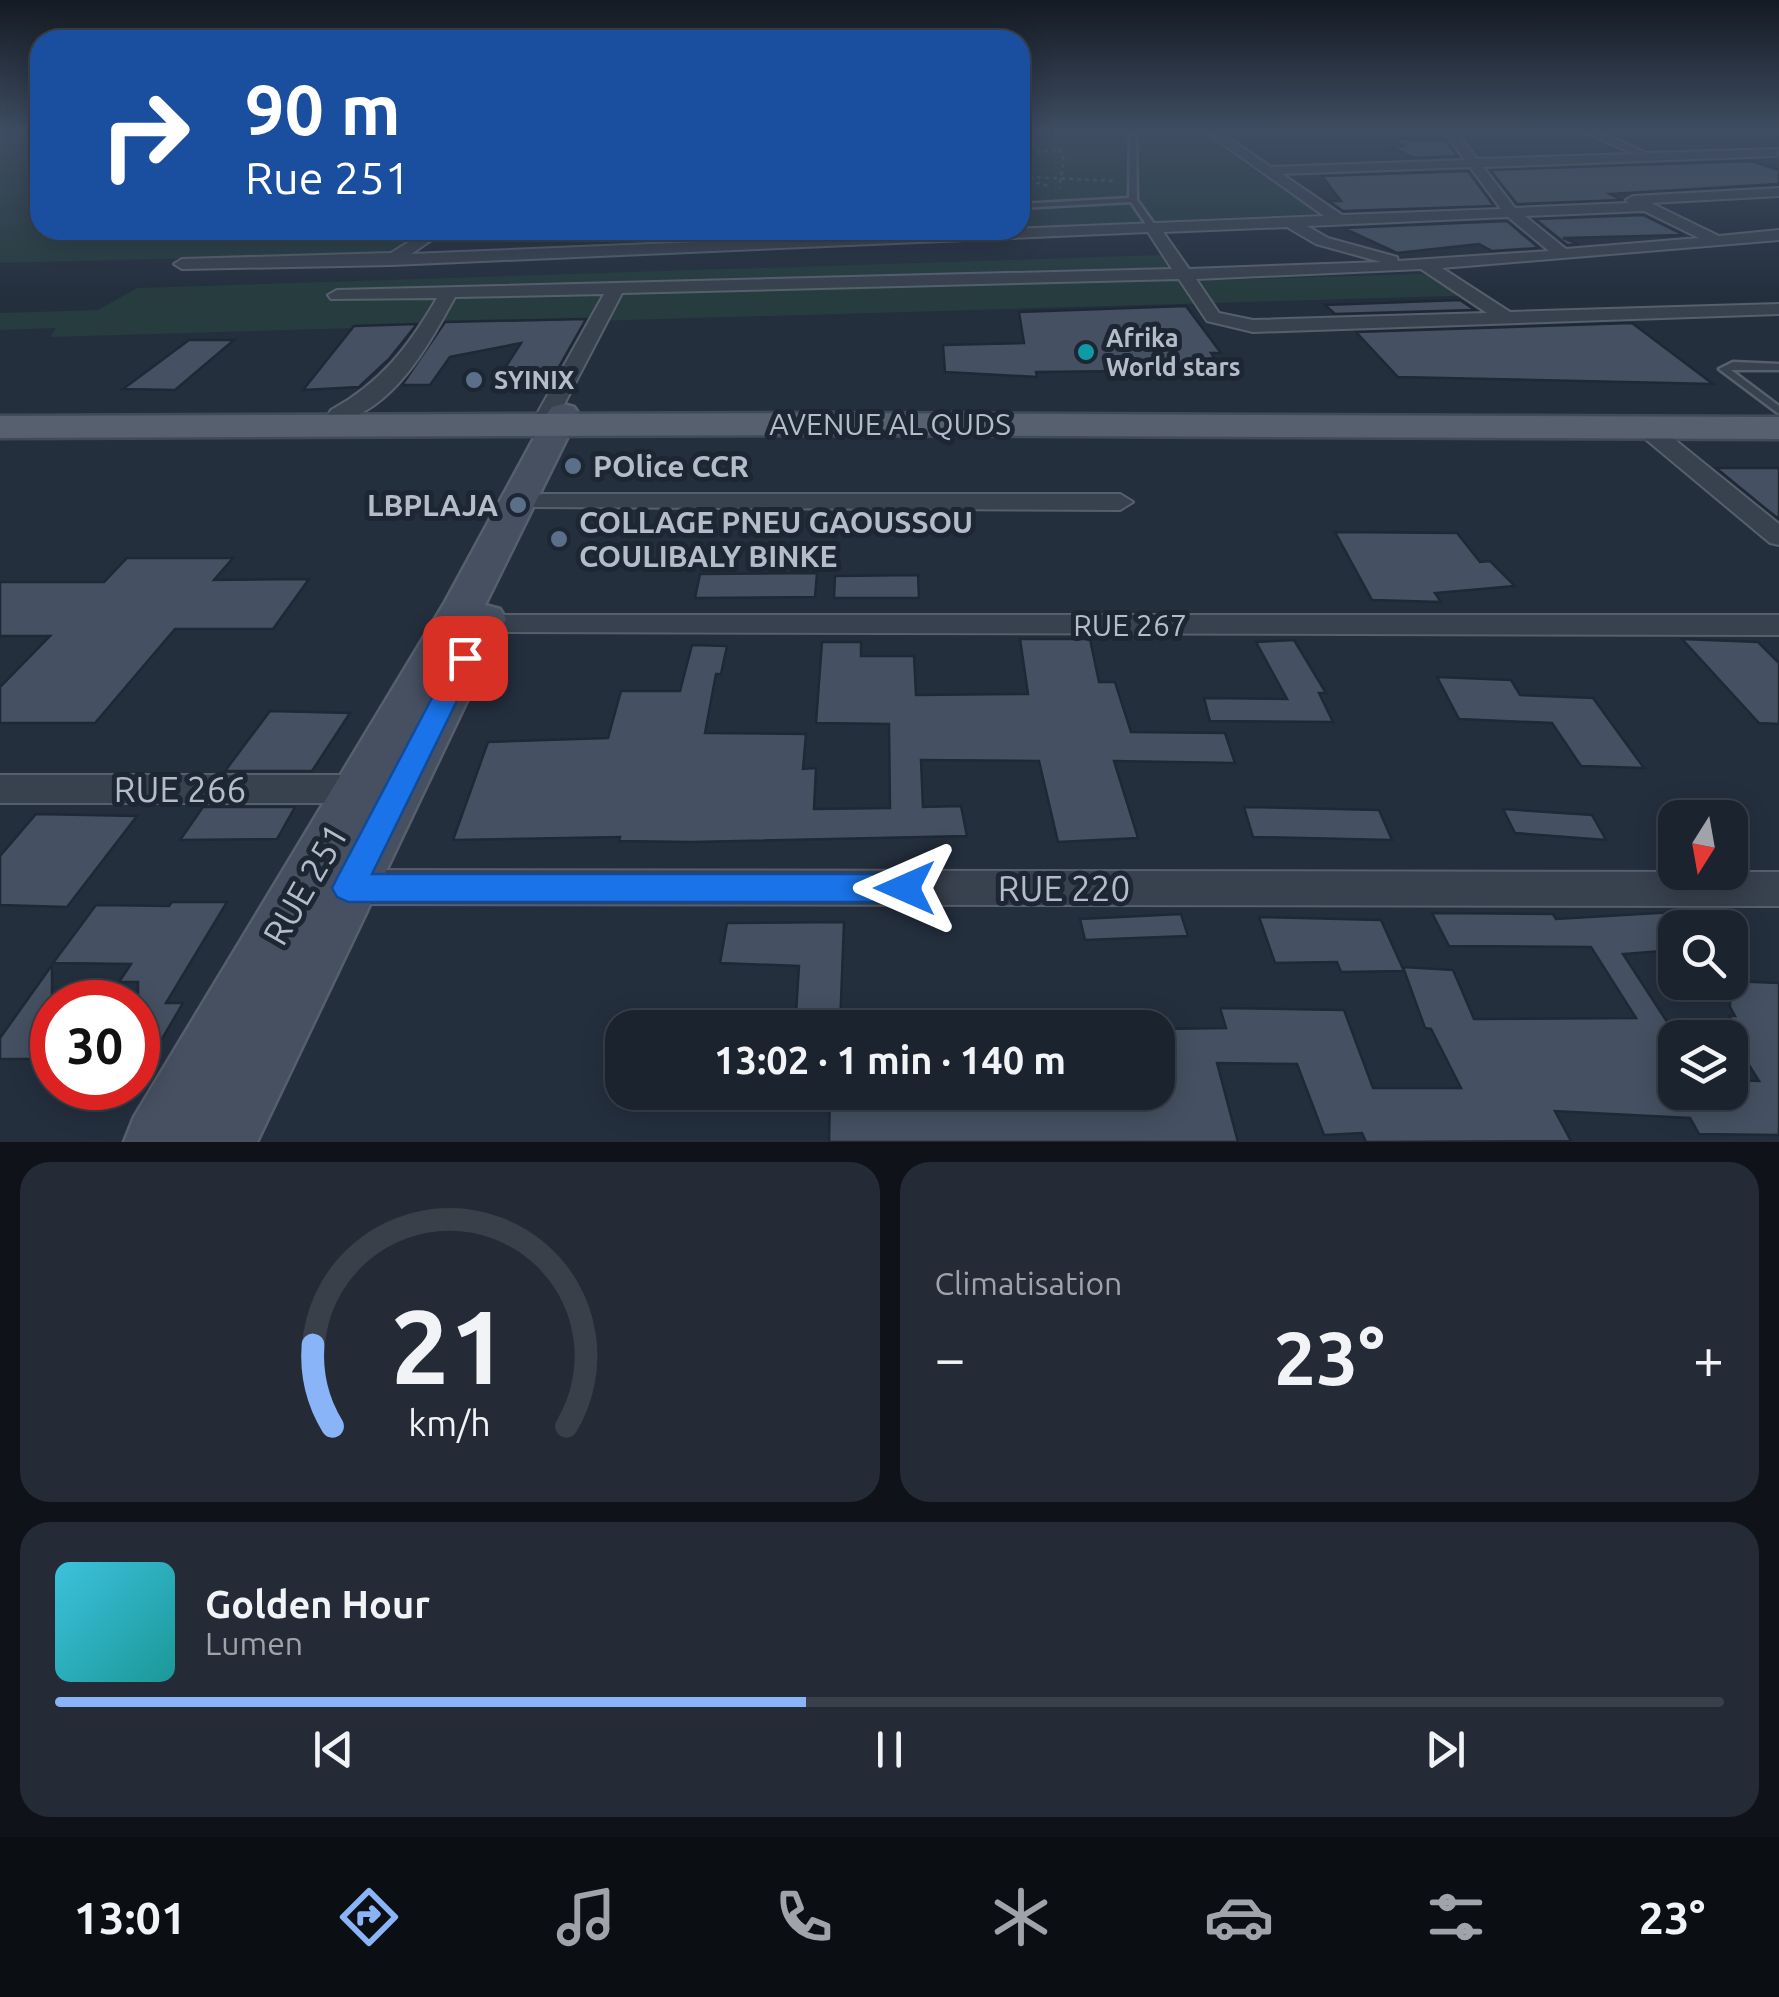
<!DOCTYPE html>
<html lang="fr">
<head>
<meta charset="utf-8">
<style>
  body { margin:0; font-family:Ubuntu,sans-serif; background:#242b36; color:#f1f3f6; height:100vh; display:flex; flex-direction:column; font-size:38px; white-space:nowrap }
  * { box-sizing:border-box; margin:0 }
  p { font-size:32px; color:#a0a4aa }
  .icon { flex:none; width:55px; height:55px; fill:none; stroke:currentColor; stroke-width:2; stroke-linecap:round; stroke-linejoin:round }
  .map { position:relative; height:1142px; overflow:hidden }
  .drawer { display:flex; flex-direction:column; gap:20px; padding:20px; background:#0f1319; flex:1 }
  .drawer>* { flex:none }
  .banner { position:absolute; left:30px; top:30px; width:1000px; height:210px; border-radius:30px; box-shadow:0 5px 25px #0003,0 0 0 2px #39404a; background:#1a4fa0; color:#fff; overflow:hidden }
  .needle { width:65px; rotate:191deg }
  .buttons { position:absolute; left:1658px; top:800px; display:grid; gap:20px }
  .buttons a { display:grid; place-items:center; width:90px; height:90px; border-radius:20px; background:#1b232e; box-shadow:0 5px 25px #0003,0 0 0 2px #39404a; font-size:50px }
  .speed { position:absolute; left:30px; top:980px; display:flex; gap:20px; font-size:50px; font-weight:700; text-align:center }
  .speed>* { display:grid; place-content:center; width:130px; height:130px; border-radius:50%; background:#1b232e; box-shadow:0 5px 25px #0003,0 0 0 2px #39404a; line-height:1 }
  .speed .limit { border:15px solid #d22; background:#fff; color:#111 }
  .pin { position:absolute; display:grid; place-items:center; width:85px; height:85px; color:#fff; margin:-42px; border-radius:20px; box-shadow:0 5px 15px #0006 }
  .me { position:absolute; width:110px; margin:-55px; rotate:270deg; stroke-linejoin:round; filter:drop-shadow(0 0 8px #0008) }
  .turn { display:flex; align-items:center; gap:35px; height:210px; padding:0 50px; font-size:45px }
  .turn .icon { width:130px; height:130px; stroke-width:2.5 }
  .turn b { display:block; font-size:70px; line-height:85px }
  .big { font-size:75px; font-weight:600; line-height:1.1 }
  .drawer .tile { flex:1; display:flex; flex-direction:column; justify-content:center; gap:15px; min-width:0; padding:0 35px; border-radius:30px; background:#242b36 }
  .drawer .dial { align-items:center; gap:0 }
  .dial svg { height:260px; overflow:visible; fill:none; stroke:#39404a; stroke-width:7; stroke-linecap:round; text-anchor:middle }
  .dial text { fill:#f1f3f6; stroke:none }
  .song { display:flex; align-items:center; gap:30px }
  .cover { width:120px; height:120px; border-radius:15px; background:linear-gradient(135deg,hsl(190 70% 55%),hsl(180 70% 35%)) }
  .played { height:10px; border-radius:5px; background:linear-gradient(90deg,#8ab4f8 45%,#39404a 45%) }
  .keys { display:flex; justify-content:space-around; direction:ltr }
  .heat { display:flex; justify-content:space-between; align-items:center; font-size:55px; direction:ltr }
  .drawer .tiles { flex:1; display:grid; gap:20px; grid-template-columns:1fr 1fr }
  .tile:last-child { grid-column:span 2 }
  .trip { position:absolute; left:605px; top:1010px; width:570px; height:100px; border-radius:30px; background:#1b232e; box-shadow:0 5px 25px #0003,0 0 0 2px #39404a; font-weight:600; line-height:100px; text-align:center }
  .dock { display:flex; height:160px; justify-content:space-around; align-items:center; background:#0b0e12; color:#a0a4aa }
  .dock .icon { width:70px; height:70px }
  .dock .on { color:#8ab4f8 }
  .dock b { font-size:45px; color:#f1f3f6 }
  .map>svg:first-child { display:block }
  .green { fill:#263c3f }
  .building { fill:#455162; stroke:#1f2835; stroke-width:2.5 }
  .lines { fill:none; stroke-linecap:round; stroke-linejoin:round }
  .service-casing { stroke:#565f6c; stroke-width:5 }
  .minor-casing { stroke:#565f6c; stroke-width:4 }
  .secondary-casing { stroke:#565f6c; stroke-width:5 }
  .primary-casing { stroke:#414a57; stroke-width:5 }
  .path { stroke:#44595c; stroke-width:2.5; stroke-dasharray:4 4; stroke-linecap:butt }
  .service { fill:#38414e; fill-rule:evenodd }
  .minor { fill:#38414e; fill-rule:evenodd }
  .secondary { fill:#465061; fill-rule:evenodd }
  .primary { fill:#56606e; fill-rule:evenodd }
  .route { fill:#1a73e8; stroke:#114b97; stroke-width:2.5 }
  .culture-dot { fill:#0f9aa8; stroke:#1d2633; stroke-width:4 }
  .service-dot { fill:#5c6f8a; stroke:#1d2633; stroke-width:4 }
  .labels { text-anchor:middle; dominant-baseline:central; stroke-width:10; stroke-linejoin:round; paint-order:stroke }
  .far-poi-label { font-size:25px; font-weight:bold; fill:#b4bcc9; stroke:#1d2633; text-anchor:start }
  .street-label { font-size:30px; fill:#b4bcc9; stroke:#1d2633 }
  .poi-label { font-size:30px; font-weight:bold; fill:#b4bcc9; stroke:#1d2633; text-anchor:start }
  .near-street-label { font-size:35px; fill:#b4bcc9; stroke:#1d2633 }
</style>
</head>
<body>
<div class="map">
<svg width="1779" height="1142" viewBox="0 0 1779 1142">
  <rect width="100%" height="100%" fill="#242f3e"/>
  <!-- green -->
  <path class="green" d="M0 132H40V230H424L387 253 0 263Z
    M1020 132H1201L1318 214 1020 227Z
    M1162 255 1184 281 1451 273 1486 295 50 337 56 328 0 330V313L98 310 137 288Z"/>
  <!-- building -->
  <path class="building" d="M1388 139 1445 140 1458 156 1414 158 1391 147 1405 146Z
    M1751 161 1779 170V184L1610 194 1622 200 1517 204 1490 170Z
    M1468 171 1494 206 1343 211 1329 201H1341L1322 176Z
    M1643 215 1684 235 1563 238 1579 244 1567 245 1535 219Z
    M1507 221 1539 248 1492 251 1479 244 1397 253 1343 228Z
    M1460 300 1475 310 1335 314 1325 305Z
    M1186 306 1221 353H1211L1222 370 1036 372 1037 377 945 372 943 345 1024 343 1019 312Z
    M586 319 547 388H492L521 343 450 357 430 385H402L445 322Z
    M1632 323 1713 384 1398 377 1356 332Z
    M417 324 389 359 359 387 303 390 354 326Z
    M189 340H234L175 390 123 389Z
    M1716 468H1779V519L1766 509Z
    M1335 532 1457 533 1480 562 1490 561 1515 586 1435 593 1441 602 1372 600Z
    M127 558H233L214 580 309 579 273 629H175L95 723H0V687L50 636H0V582H104Z
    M817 573 815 597 695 598 700 574Z
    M918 575 919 598H834L835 576Z
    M1020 639H1090L1099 682H1115L1131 732 1225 733 1235 763 1114 761 1138 838 1058 842 1039 761 921 760 923 807 961 806 967 836 691 842 619 841 620 837 453 840 488 742 608 738 621 691H680L692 645 727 646 721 674H716L705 733 806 734 803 769 816 768 814 809 890 808 889 724 816 723 822 642H861V656H914L916 695 1028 694Z
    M1682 639 1758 642 1779 663V724L1759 723Z
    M1294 640 1326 693H1319L1333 722 1210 721 1204 698 1287 699 1256 642Z
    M1437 677 1511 680 1520 695 1593 698 1644 768 1581 766 1552 723 1459 719Z
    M270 711 350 713 312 771H225Z
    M203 807H295L277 839 180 840Z
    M1244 807 1379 810 1392 840 1253 837Z
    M1503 809 1592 815 1606 840 1515 833Z
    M36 814 137 816 67 907 0 905V856Z
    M172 902H227L166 1003H183L138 1080V982H119L131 964 53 963 96 905 169 906Z
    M1675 912V950L1623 954 1675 1034V1092H1730V1080L1759 1081 1730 1035V1016H1735L1730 1007V981L1779 983V1135L1699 1134 1690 1118 1555 1111 1571 1141 1366 1142 1362 1133 1324 1135 1297 1064 1217 1063 1238 1142H829L830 1092H1158V1029L1226 1028 1220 1008 1344 1010 1373 1088H1461L1431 1029 1425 1028 1403 967 1453 970 1474 1019 1636 1018 1591 947 1449 946 1432 913 1553 914 1556 919Z
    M1181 914 1188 936 1085 940 1080 919Z
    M1259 917 1381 920 1404 971 1341 972 1337 962 1275 963Z
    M844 922 840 1028H795L799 966 720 963 727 923Z
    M52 965V1059H0V1038Z"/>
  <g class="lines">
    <!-- service casing -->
    <g class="service-casing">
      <path id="service" d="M1130 132H1136L1137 200 1157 228 1156 230H1150L1131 202 1020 208V204L1129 198Z
        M1733 362 1779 364V370H1731L1779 406V414L1719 369Z"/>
    </g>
    <!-- minor casing -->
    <g class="minor-casing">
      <path id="minor" d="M1206 132H1220L1271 167 1465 160 1444 132H1456L1477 159 1634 154 1584 132H1602L1646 153 1779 149 1776 156 1483 167 1515 208 1628 203 1626 200 1633 196 1779 188V196L1651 203 1719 236 1779 230V240L1442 268 1510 312 1779 304V314L1253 332 1207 321 1179 279 622 293 559 414 548 421 537 414 604 294 455 297C429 344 396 407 339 422L328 415 331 410C381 383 409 346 437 298L331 299 328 295 337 290 1172 269 1148 232 392 265 182 269 174 264 182 259 391 253 428 230H446L411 254 1324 216ZM1470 167 1501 209 1342 215 1282 174ZM1644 211 1699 238 1566 249 1525 216ZM1508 217 1549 251 1398 261 1397 257 1328 238 1307 226ZM1287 227 1316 244 1381 262 1189 269 1163 232ZM1421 269 1487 313 1253 320 1219 313 1196 279Z
        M1645 420 1653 422 1779 524V545L1770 543 1637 432 1634 427 1637 422Z
        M542 494H1120L1133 502 1120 510 533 507 529 502 533 497Z
        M482 615H1779V635L472 632 467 625 472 618Z
        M0 775H360L373 779 378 789 373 799 360 803H0Z
        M348 870 1779 872V906L348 904 334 899 329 887 334 875Z"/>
    </g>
    <!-- secondary casing -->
    <g class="secondary-casing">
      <path id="secondary" d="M563 404 574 407 579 414 485 605 500 609 506 619 257 1142H124L134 1117 445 602 547 414 552 407Z"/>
    </g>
    <!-- primary casing -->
    <g class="primary-casing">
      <path id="primary" d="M810 413 1779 417V439L810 435 0 438V416Z"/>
    </g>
    <!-- path -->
    <path class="path" d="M1058 149 1064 160 1059 188
      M1020 154 1062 149
      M1020 166 1031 179
      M1029 177 1115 181
      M1020 185 1039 183 1051 187"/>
    <!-- service -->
    <use href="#service" class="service"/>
    <!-- minor -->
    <use href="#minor" class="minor"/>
    <!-- secondary -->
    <use href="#secondary" class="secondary"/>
    <!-- primary -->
    <use href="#primary" class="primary"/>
  </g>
  <!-- sky -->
  <linearGradient id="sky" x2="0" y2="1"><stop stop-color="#141a22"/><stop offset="0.45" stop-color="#3f4d63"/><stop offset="1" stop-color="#3f4d63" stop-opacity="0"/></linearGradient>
  <rect width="1779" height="292" fill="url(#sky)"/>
  <!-- route -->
  <path class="route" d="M465 649 478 658 372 874H905L916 878 921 888 916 898 905 902H348L337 897 332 888 337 878 453 658Z"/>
  <!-- markers -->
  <circle class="culture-dot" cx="1086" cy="352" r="10"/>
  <g class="service-dot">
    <circle cx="474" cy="380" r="10"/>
    <circle cx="573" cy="466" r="10"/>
    <circle cx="518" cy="505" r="10"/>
    <circle cx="559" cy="539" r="10"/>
  </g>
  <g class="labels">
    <!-- far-poi labels -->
    <g class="far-poi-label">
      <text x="1106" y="338">Afrika<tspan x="1106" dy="29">World stars</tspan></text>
      <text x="494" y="380">SYINIX</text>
    </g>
    <!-- street labels -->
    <g class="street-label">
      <text x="890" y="424">AVENUE AL QUDS</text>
      <text x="1130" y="625">RUE 267</text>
    </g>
    <!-- poi labels -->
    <g class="poi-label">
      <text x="593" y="466">POlice CCR</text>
      <text x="498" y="505" text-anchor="end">LBPLAJA</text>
      <text x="579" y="522">COLLAGE PNEU GAOUSSOU<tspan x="579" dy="34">COULIBALY BINKE</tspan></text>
    </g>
    <!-- near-street labels -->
    <g class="near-street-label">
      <text x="180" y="789">RUE 266</text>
      <text transform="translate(305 884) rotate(-60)">RUE 251</text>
      <text x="1064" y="888">RUE 220</text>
    </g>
  </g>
</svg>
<div class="buttons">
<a><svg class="needle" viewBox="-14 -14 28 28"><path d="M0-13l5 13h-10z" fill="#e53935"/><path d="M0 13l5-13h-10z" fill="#a0a4aa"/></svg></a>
<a><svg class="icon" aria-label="search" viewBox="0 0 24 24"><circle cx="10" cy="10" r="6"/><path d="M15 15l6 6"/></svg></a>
<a><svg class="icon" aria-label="layers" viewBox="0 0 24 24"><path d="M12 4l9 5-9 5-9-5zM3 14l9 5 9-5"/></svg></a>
</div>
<div class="speed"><div class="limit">30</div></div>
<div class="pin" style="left:465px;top:658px;background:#d93025"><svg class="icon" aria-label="arrive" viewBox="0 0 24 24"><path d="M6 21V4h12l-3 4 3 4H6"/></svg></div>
<svg class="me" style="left:905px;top:888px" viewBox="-20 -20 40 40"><path d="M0-17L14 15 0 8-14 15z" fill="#1a73e8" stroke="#fff" stroke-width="4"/></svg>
<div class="trip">13:02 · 1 min · 140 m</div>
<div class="banner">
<div class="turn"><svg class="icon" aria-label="right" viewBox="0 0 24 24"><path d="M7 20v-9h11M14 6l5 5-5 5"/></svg><div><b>90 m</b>Rue 251</div></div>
</div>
</div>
<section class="drawer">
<div class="tiles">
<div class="tile dial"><svg viewBox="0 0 100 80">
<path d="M14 69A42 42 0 1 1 86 69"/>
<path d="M14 69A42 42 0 0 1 8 44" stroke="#8ab4f8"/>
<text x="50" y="56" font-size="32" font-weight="700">21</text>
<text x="50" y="72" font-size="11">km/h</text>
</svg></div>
<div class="tile"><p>Climatisation</p>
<div class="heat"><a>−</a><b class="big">23°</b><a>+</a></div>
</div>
<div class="tile">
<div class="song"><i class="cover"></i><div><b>Golden Hour</b><p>Lumen</p></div></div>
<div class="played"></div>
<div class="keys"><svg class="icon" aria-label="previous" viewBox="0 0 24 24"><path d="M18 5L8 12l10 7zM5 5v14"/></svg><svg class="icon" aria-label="pause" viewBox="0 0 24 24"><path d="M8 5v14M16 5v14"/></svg><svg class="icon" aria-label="next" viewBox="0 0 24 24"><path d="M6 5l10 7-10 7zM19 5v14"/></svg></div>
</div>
</div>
</section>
<nav class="dock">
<b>13:01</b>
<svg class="icon on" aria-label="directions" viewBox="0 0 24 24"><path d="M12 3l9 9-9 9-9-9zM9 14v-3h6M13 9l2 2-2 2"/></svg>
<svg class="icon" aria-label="music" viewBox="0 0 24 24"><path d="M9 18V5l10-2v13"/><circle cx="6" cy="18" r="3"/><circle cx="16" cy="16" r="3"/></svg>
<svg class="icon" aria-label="phone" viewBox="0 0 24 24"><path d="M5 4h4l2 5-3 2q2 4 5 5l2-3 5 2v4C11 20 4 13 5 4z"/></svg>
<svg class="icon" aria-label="climate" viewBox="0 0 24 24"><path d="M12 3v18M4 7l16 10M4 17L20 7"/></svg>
<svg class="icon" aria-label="car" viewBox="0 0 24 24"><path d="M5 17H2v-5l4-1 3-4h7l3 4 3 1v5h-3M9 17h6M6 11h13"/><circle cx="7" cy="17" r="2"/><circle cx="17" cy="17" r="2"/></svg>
<svg class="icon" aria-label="filters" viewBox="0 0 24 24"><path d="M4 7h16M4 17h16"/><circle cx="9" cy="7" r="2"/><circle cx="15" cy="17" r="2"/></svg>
<b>23°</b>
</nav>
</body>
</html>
